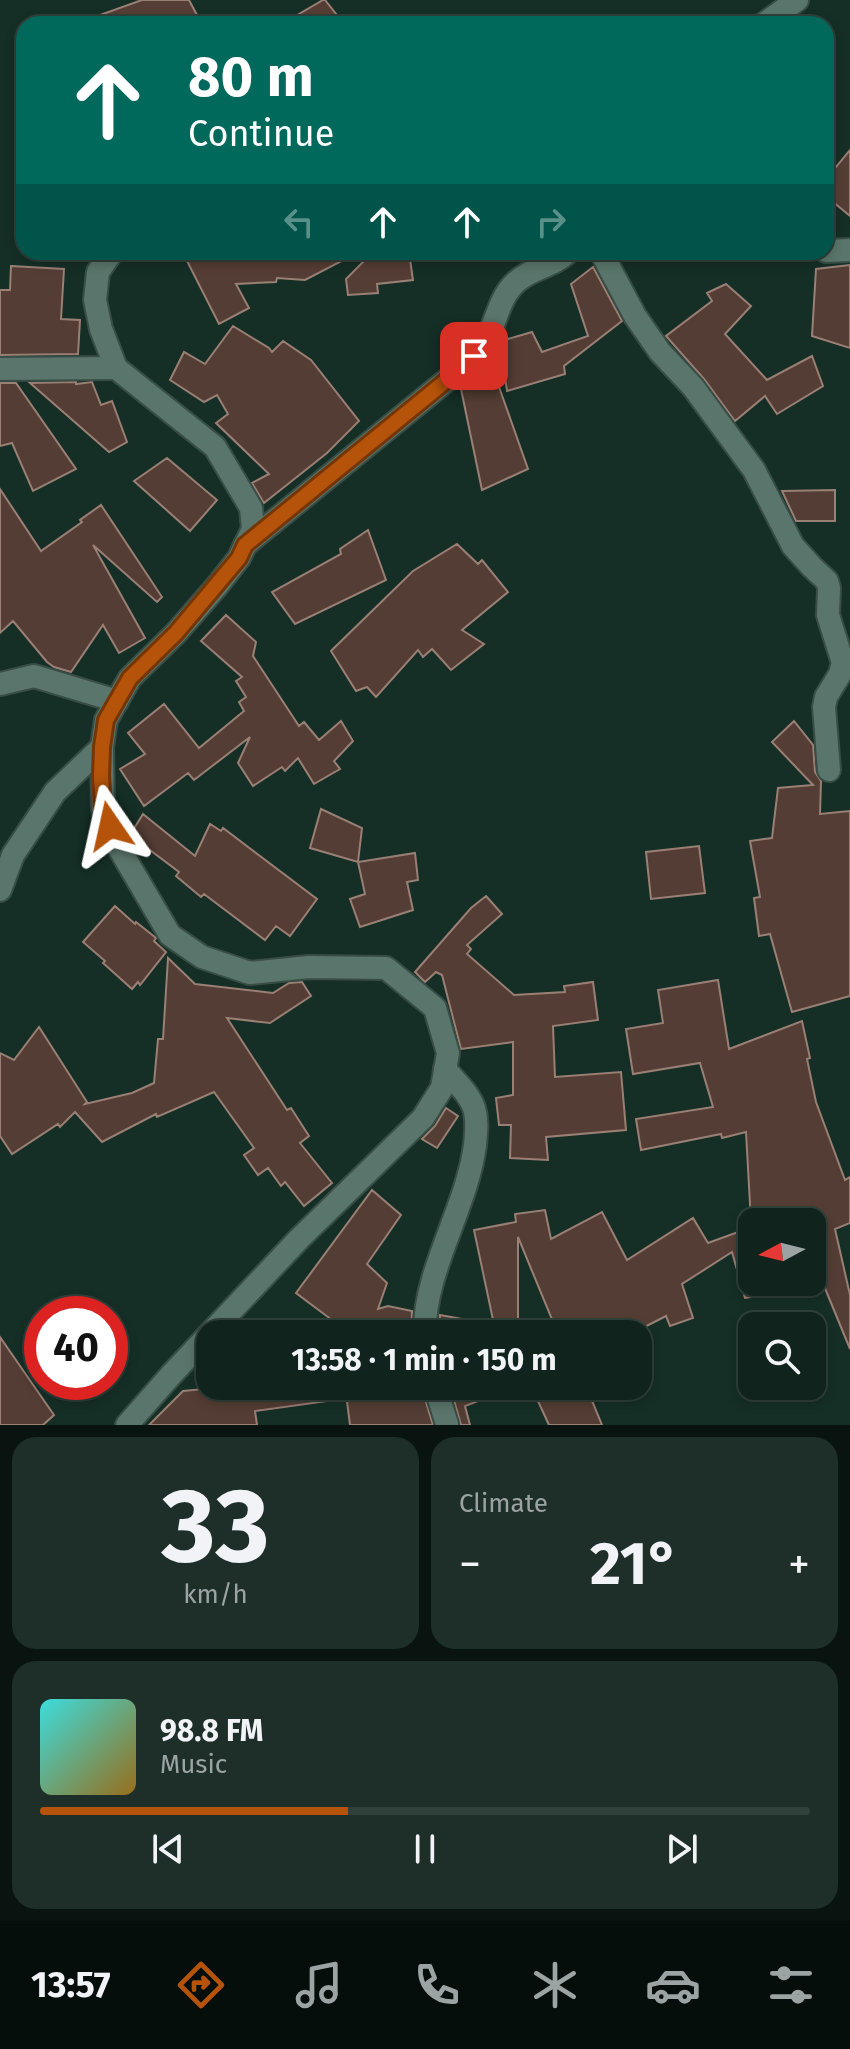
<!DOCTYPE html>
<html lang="en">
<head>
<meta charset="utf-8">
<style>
  body { margin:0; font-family:"Fira Sans",sans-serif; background:#1e2f29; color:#f1f3f6; height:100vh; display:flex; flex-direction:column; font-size:30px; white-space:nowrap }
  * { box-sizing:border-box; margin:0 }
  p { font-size:26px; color:#9ca4a3 }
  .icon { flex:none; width:44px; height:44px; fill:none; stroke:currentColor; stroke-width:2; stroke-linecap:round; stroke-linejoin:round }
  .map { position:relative; height:1425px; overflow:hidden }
  .details { display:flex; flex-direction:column; gap:12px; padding:12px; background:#09130f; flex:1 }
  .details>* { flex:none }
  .top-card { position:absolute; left:16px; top:16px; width:818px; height:244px; border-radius:24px; box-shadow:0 4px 12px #0003,0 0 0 2px #30403b; background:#00695c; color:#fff; overflow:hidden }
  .needle { width:52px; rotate:263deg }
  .fabs { position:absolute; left:738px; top:1208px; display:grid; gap:16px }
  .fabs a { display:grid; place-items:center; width:88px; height:88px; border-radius:16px; background:#10231c; box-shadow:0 4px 12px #0003,0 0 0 2px #30403b; font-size:40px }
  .speed { position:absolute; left:24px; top:1296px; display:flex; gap:16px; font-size:40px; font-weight:700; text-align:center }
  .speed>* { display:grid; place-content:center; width:104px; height:104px; border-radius:50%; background:#10231c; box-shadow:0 4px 12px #0003,0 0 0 2px #30403b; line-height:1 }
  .speed .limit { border:12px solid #d22; background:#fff; color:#111 }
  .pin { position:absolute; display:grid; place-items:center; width:68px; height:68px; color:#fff; margin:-34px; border-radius:16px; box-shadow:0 4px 12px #0006 }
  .me { position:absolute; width:88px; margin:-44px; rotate:349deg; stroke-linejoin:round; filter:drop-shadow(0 0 6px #0008) }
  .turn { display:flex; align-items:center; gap:28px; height:168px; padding:0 40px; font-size:36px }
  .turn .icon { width:104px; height:104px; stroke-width:2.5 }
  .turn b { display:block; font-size:56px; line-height:68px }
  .lanes { display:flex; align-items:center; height:76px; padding:0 40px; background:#0003; justify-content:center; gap:40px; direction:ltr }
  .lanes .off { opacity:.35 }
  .big { font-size:60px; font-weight:700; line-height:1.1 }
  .details .widget { flex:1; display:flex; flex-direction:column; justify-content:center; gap:12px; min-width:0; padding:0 28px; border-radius:24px; background:#1e2f29 }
  .details .dial { align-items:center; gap:0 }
  .dial b { font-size:104px; line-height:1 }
  .song { display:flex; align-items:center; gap:24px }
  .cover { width:96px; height:96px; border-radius:12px; background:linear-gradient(135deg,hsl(180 70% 55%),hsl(40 70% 35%)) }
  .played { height:8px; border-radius:4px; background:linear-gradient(90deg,#b45309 40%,#30403b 40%) }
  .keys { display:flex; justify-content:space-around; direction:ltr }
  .heat { display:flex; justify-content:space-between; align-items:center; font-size:44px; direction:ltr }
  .details .tiles { flex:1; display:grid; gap:12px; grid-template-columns:1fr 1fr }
  .widget:last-child { grid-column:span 2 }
  .trip { position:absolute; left:196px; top:1320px; width:456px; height:80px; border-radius:24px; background:#10231c; box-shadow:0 4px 12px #0003,0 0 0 2px #30403b; font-weight:700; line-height:80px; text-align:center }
  .dock { display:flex; height:128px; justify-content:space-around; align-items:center; background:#060e0b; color:#9ca4a3 }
  .dock .icon { width:56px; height:56px }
  .dock .on { color:#b45309 }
  .dock b { font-size:36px; color:#f1f3f6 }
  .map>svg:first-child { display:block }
  .building { fill:#543d34; stroke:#9a7f75; stroke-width:2 }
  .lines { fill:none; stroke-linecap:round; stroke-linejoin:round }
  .minor-casing { stroke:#384d45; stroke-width:26 }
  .tertiary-casing { stroke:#384d45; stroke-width:26 }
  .minor { stroke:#5a756b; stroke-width:22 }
  .tertiary { stroke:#5a756b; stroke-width:22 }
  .route-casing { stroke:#753606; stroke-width:20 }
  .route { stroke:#b45309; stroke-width:14 }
</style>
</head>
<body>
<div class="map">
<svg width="850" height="1425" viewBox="0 0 850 1425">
  <rect width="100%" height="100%" fill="#152f26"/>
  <!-- building -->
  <path class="building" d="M142 0H189L198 17 187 24H84L83 21Z
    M323 0H325L344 24H282Z
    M850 150V216L826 196V179Z
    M198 252H359L305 280 277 278 276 282 236 284 249 308 219 324 186 259Z
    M373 252H409L413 280 377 284 378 293 348 295 346 279Z
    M850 265V348L812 336 816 269Z
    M11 266 64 269 61 319 80 320 78 354 0 355V290H10Z
    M593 267 622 321 564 366 565 374 507 391 500 344 501 341 532 332 542 352 588 336 571 284Z
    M726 284 751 306 725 334 767 380 812 356 823 386 777 414 765 396 735 421 704 379 666 336 712 301 707 293Z
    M233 326 269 348 272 352 283 341 311 360 359 421 327 453 264 503 252 483 269 474 216 423 228 414 217 395 204 402 170 380 184 352 205 364Z
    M76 382V384L92 382 101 405 112 401 127 442 109 452 30 383Z
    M0 383H16L76 469 33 491 12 443 0 446Z
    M498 384 528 469 482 490 461 389Z
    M167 458 217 500 190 531 134 481Z
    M0 489 41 551 82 522 80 520 101 505 162 597 157 602 93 545 145 638 119 653 103 625 71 672 54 667 47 662 13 621 0 633Z
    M835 490V521H796L782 491Z
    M368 530 386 580 295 624 272 592 341 554 340 549Z
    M457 544 478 564 482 560 508 592 462 630 484 644 451 670 432 649 423 657 418 650 376 697 367 687 356 691 331 651 413 571Z
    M226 615 256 642 253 656 299 726 304 722 319 740 341 721 353 741 334 761 340 769 314 784 298 758 285 771 282 767 253 786 238 763 250 737 194 780 188 773 144 806 120 769 145 754 128 733 164 704 199 748 244 711 239 702 246 697 236 681 242 677 201 641Z
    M794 721 813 745 815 772 821 781 820 814 850 811V996L792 1012 770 934 759 936 754 898 760 897 750 841 772 838 778 788 813 785 772 742Z
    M321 809 362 828 358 862 310 848Z
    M143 814 195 856 210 824 221 831 223 828 317 899 290 936 276 926 265 940 204 894 201 897 176 876 179 872 130 835Z
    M699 846 705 893 651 899 646 852Z
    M415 853 418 880 407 882 413 910 360 927 350 899 365 894 358 862Z
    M486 896 502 914 467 945 471 949 467 954 514 995 565 992 564 986 593 982 598 1020 553 1026 555 1077 621 1072 626 1130 546 1137 548 1160 510 1158 511 1125H499L496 1098 513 1095V1042L461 1049 442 975 436 972 425 982 415 972 471 908Z
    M115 906 135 924 136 922 156 938 154 941 166 952 140 985 138 982 132 989 103 963 105 961 83 942Z
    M168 958 195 984 273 993 289 983 302 982 311 996 270 1023 227 1018 287 1110 291 1108 309 1136 300 1143 332 1183 304 1206 285 1182 281 1186 268 1168 258 1175 244 1155 254 1148 214 1092 157 1117 156 1114 102 1142 75 1112 60 1127 58 1124 12 1154 0 1136V1053L14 1060 39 1027 87 1102 85 1104 132 1093 154 1083 158 1039H163Z
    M718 980 729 1049 802 1021 810 1058 807 1059 816 1102 845 1180 850 1177V1223L835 1229 850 1295V1349L822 1281 812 1286V1222H751L746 1132 722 1138 721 1134 641 1150 636 1119 713 1107 700 1063 633 1074 626 1029 663 1023 658 990Z
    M446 1108 458 1116 437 1148 422 1139 435 1126Z
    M372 1190 401 1215 367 1264 387 1283 378 1309 388 1306 412 1311 411 1334H311L310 1326 332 1320 296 1293Z
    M545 1210 551 1239 602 1212 627 1260 693 1218 708 1243 752 1227V1297L745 1298 732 1252 682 1284 693 1318 670 1326 666 1316 631 1334H558L518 1237V1334H496L474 1230 516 1222 515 1214Z
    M440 1315 479 1322 478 1334H439Z
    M0 1337 54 1415 43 1425H0Z
    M214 1386H334L335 1400 255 1411 257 1425H149L183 1391 215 1388Z
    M345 1386H421L433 1425H350Z
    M450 1386H511L512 1388 465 1406 470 1425H461Z
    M531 1386H586L602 1425H549Z"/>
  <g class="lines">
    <!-- minor casing -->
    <g class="minor-casing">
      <path id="minor" d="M764 24 797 0
        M601 252 635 316 660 352 693 387 754 470 793 546 812 567 827 581 829 588 828 615 843 663 840 674 826 697 824 707 829 770
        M0 369 116 368
        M245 545 458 371C467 362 478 354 484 344 496 325 498 299 515 283 530 268 553 267 568 252
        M0 684 34 676 117 701
        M0 890 13 855 55 792 102 747
        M425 1334C423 1272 467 1208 475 1145 476 1133 478 1121 474 1108 469 1093 455 1081 445 1069
        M435 1386 447 1424"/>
    </g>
    <!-- tertiary casing -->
    <g class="tertiary-casing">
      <path id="tertiary" d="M826 251 850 250
        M112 252 98 272 95 300 101 329 116 368 215 447 251 508 253 529 239 558 217 586 176 633 130 678 106 720 102 747 103 809 116 843 170 935 202 957 250 973 309 967 386 968 435 1008 448 1053 442 1088 423 1118 298 1240 171 1375 127 1425"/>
    </g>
    <!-- minor -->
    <use href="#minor" class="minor"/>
    <!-- tertiary -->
    <use href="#tertiary" class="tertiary"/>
  </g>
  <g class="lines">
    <!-- route casing -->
    <g class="route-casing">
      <path id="route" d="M110 826 103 809 101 776 102 747 106 720 130 678 176 633 239 558 245 545 458 371 474 356"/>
    </g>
    <!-- route -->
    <use href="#route" class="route"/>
  </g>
</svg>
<div class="fabs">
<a><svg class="needle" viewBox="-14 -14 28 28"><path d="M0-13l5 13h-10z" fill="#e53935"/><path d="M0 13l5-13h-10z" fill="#9ca4a3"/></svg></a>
<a><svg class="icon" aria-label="search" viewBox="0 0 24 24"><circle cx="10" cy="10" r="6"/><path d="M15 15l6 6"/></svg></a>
</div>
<div class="speed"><div class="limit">40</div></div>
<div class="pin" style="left:474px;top:356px;background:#d93025"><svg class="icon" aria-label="arrive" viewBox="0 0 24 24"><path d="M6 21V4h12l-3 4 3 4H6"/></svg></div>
<svg class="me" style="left:110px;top:826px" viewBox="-20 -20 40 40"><path d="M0-17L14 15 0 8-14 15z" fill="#b45309" stroke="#fff" stroke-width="4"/></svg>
<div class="trip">13:58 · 1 min · 150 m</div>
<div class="top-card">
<div class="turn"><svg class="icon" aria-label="ahead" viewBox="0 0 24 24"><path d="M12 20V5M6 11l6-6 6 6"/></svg><div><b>80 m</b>Continue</div></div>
<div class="lanes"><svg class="icon off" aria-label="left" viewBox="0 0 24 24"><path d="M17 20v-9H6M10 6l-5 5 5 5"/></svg><svg class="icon" aria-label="ahead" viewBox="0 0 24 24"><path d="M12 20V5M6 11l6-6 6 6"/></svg><svg class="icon" aria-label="ahead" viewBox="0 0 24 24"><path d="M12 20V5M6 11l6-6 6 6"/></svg><svg class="icon off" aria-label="right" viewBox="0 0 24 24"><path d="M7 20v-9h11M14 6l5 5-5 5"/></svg></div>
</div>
</div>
<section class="details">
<div class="tiles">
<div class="widget dial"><b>33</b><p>km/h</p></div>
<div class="widget"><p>Climate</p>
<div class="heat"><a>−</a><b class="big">21°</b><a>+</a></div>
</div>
<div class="widget">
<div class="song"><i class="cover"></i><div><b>98.8 FM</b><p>Music</p></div></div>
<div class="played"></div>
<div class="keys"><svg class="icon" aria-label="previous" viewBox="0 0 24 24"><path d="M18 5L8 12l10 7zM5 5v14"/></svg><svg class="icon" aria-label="pause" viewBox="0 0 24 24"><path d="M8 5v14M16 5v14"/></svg><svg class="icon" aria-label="next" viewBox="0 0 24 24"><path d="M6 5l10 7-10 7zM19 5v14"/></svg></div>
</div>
</div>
</section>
<nav class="dock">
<b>13:57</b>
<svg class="icon on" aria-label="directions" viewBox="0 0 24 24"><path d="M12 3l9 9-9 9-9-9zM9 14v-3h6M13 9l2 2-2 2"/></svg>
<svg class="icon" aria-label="music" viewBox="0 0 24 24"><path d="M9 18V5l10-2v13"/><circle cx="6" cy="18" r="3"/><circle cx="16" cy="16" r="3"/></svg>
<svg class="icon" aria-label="phone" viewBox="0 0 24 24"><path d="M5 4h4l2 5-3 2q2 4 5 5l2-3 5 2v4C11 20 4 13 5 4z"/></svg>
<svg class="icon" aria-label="climate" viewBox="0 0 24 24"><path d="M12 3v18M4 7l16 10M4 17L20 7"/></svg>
<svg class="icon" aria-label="car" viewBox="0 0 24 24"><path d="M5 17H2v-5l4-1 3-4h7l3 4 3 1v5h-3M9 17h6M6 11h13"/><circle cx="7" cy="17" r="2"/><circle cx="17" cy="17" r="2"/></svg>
<svg class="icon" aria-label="filters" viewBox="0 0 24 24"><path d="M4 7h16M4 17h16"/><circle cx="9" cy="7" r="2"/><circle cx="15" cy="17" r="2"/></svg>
</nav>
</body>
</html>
